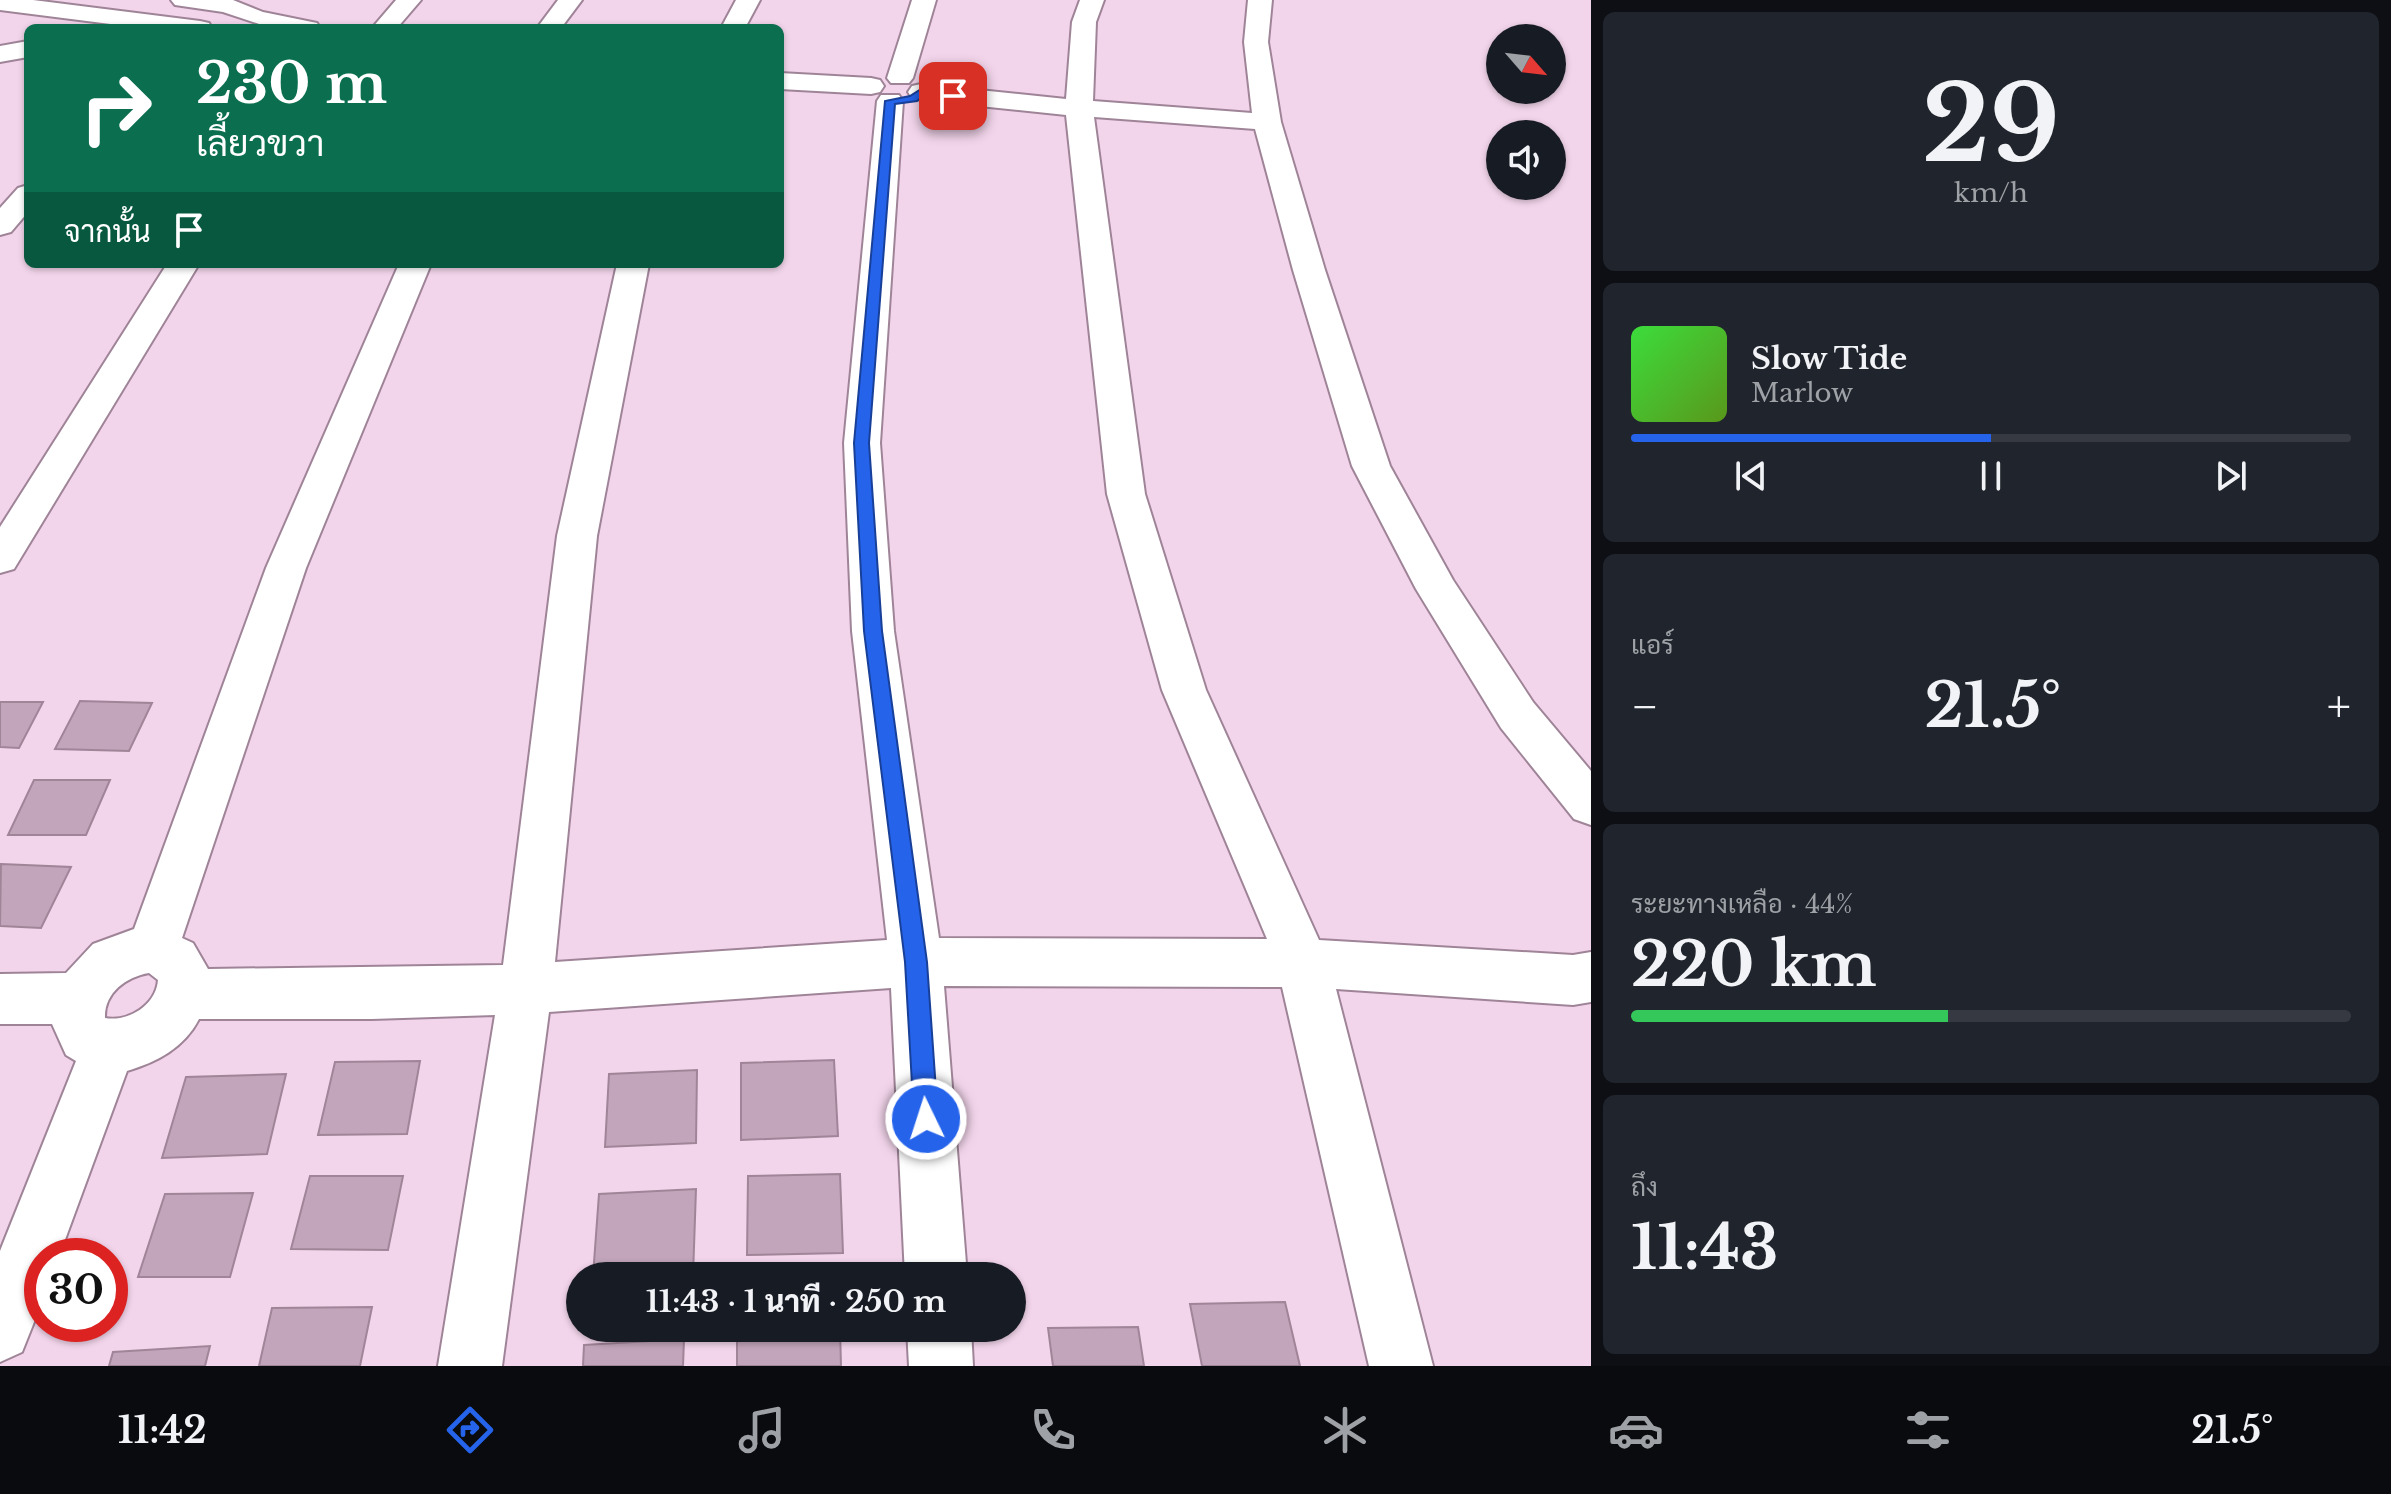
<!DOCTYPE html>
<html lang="th">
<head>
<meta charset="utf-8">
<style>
  body { margin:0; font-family:"Libre Baskerville",Sarabun,serif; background:#20242c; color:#f1f3f6; height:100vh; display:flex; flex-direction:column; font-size:30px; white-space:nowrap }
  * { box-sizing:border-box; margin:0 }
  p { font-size:26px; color:#9ea1a6 }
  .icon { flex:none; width:44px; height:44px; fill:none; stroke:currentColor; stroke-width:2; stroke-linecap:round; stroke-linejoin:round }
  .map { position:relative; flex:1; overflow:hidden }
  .details { display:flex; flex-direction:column; gap:12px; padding:12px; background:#0d0f14; width:800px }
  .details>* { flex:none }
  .guide { position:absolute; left:24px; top:24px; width:760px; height:244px; border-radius:12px; box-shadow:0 2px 6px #0004; background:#0b6e4f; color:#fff; overflow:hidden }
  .needle { width:52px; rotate:118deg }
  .controls { position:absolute; left:1486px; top:24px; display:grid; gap:16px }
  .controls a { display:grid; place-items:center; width:80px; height:80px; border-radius:50%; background:#171b24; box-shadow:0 2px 6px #0004; font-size:40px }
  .speed { position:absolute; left:24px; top:1238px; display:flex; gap:16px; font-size:40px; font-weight:700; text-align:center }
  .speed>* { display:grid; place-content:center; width:104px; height:104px; border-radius:50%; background:#171b24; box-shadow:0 2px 6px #0004; line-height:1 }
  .speed .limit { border:12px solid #d22; background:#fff; color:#111 }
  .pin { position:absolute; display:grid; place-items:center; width:68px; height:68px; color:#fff; margin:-34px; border-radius:16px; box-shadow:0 4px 12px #0006 }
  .me { position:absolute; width:88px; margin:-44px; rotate:356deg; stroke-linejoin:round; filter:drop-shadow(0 0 6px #0008) }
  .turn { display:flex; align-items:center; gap:28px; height:168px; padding:0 40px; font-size:36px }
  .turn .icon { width:104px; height:104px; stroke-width:2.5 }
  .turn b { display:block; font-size:56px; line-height:68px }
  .then { display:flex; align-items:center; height:76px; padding:0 40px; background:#0003; gap:16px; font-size:30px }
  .big { font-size:60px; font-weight:800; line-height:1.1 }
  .details .tile { flex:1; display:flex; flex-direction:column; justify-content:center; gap:12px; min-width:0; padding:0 28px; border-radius:12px; background:#20242c }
  .details .dial { align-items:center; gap:0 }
  .dial b { font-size:104px; line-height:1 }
  .song { display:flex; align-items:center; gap:24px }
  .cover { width:96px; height:96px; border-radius:12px; background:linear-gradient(135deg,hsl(120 70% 55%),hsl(90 70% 35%)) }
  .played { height:8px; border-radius:4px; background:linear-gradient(90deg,#2563eb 50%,#363941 50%) }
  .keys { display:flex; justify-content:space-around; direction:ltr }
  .heat { display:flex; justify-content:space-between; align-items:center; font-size:44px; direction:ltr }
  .charge { height:12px; border-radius:6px; background:linear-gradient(90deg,#34c759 44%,#363941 0) }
  .trip { position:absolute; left:566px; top:1262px; width:460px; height:80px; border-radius:40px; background:#171b24; box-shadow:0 2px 6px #0004; font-weight:800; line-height:80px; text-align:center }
  .tabs { display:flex; height:128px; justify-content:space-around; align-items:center; background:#090b0e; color:#9ea1a6 }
  .tabs .icon { width:56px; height:56px }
  .tabs .active { color:#2563eb }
  .tabs b { font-size:36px; color:#f1f3f6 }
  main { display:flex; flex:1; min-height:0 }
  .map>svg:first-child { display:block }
  .building { fill:#c2a5ba; stroke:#a08498; stroke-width:2 }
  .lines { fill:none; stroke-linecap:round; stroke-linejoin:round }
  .street-casing { stroke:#9f8498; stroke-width:4 }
  .street { fill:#fff; fill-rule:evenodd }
  .route { fill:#2563eb; stroke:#184099; stroke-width:2 }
</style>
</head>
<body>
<main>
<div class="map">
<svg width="1591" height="1366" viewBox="0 0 1591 1366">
  <rect width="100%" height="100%" fill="#f3d5eb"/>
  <!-- building -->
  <path class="building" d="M80 701 152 703 129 751 55 749Z
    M0 702H43L19 748 0 747Z
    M34 780H110L86 835H8Z
    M1 864 71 867 41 928 0 926Z
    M834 1060 838 1136 741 1140V1063Z
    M420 1061 407 1134 318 1135 335 1062Z
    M697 1070 696 1143 605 1147 609 1074Z
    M286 1074 267 1154 162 1158 186 1077Z
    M840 1174 843 1253 747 1255 748 1176Z
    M310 1176H403L388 1250 291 1249Z
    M696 1189 693 1276H593L599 1194Z
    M253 1193 230 1277H138L165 1194Z
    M1285 1302 1300 1366H1202L1190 1304Z
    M372 1307 360 1366H259L272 1308Z
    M1138 1327 1144 1366H1053L1048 1328Z
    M737 1328H840L841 1366H737Z
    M684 1339 683 1366H583L584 1345Z
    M210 1346 205 1366H109L113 1352Z"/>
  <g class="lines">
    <!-- street casing -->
    <g class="street-casing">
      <path id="street" d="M0 0H33L200 21 209 23 212 28H142L0 10Z
        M171 0H233L263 12 317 23 320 28H271L223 12 175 5Z
        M396 0H421L397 28H372Z
        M558 0H582L561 28H537Z
        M736 0H760L745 28H721Z
        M912 0H936L913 78 909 83H891L887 78Z
        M1080 0H1104L1096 22 1093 101 1252 113 1244 42 1248 0H1272L1268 42 1281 122 1325 270 1390 466 1453 580 1533 702 1591 771V825L1574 819 1501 728 1416 589 1352 466 1293 270 1255 129 1094 117 1145 494 1206 690 1319 940 1573 955 1591 952V1002L1573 1005 1336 989 1433 1366H1369L1282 987 944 986 967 1276H905L891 988 549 1012 502 1366H438L495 1015 372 1019H199C184 1048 157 1062 127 1071L59 1256H42V1302L22 1352 0 1362V1251L76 1061 66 1055 52 1024H0V974L66 973 93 944 134 929 266 568 399 264H431L306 568 182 938 193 943 208 969 503 965 557 536 617 264H649L597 536 555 962 887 940 852 631 844 443 877 101 881 95H899L903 101 880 443 894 631 939 938 1267 939 1162 690 1107 494 1066 115 921 100 912 98 908 92 912 86 921 84 1066 99 1072 22ZM149 973 158 980C156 1005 129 1022 105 1018 104 993 126 977 149 973Z
        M28 41V57L0 62V46Z
        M780 73 871 78 880 80 884 86 880 92 871 94 780 89Z
        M28 185V212L11 232 0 235V208L18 188Z
        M167 264H199L14 569 0 573V527Z
        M907 1328H971L973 1366H909Z"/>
    </g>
    <!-- street -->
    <use href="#street" class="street"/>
  </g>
  <!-- route -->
  <path class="route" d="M921 89 958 96 953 99 923 96 917 101 895 104 869 443 882 631 927 962 938 1119 934 1127 926 1131 918 1127 914 1119 905 962 864 631 854 443 885 101 910 96Z"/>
</svg>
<div class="controls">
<a><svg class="needle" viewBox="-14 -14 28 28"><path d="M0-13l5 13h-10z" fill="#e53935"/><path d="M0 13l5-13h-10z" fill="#9ea1a6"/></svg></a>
<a><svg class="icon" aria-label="sound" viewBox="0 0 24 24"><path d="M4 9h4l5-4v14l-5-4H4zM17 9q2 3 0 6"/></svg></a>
</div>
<div class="speed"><div class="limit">30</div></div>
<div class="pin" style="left:953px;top:96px;background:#d93025"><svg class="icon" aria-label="arrive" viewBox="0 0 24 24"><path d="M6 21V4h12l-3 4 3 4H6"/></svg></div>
<svg class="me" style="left:926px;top:1119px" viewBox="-20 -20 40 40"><circle r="17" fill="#2563eb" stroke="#fff" stroke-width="3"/><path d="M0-11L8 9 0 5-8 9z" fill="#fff"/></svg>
<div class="trip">11:43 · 1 นาที · 250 m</div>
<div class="guide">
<div class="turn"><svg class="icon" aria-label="right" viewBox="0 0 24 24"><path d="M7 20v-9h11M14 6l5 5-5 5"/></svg><div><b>230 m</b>เลี้ยวขวา</div></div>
<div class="then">จากนั้น<svg class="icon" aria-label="arrive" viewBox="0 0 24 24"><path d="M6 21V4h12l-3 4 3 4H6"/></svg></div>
</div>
</div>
<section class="details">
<div class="tile dial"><b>29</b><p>km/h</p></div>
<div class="tile">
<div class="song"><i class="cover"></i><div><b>Slow Tide</b><p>Marlow</p></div></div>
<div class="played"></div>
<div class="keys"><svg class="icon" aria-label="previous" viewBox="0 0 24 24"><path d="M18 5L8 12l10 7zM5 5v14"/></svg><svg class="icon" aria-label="pause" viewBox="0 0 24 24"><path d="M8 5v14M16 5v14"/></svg><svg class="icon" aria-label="next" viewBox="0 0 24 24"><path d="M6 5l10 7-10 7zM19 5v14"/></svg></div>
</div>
<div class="tile"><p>แอร์</p>
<div class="heat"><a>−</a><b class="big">21.5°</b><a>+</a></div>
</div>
<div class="tile"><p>ระยะทางเหลือ · 44%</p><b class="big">220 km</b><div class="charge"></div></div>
<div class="tile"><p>ถึง</p><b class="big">11:43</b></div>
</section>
</main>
<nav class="tabs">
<b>11:42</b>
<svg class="icon active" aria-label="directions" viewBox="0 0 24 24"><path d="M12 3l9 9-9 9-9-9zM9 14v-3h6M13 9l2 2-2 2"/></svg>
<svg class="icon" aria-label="music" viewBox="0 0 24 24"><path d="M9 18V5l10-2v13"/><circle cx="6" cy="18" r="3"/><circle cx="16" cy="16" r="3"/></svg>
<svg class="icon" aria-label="phone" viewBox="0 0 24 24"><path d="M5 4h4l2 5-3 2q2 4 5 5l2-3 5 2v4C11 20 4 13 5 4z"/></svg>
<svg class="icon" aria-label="climate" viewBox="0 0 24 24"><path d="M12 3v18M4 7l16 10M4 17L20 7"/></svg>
<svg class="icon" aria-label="car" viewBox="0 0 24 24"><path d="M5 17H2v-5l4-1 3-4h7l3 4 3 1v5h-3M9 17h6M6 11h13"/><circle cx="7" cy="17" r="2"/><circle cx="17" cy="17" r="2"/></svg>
<svg class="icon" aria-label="filters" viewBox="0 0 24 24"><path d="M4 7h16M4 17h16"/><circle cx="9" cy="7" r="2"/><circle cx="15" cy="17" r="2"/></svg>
<b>21.5°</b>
</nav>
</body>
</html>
